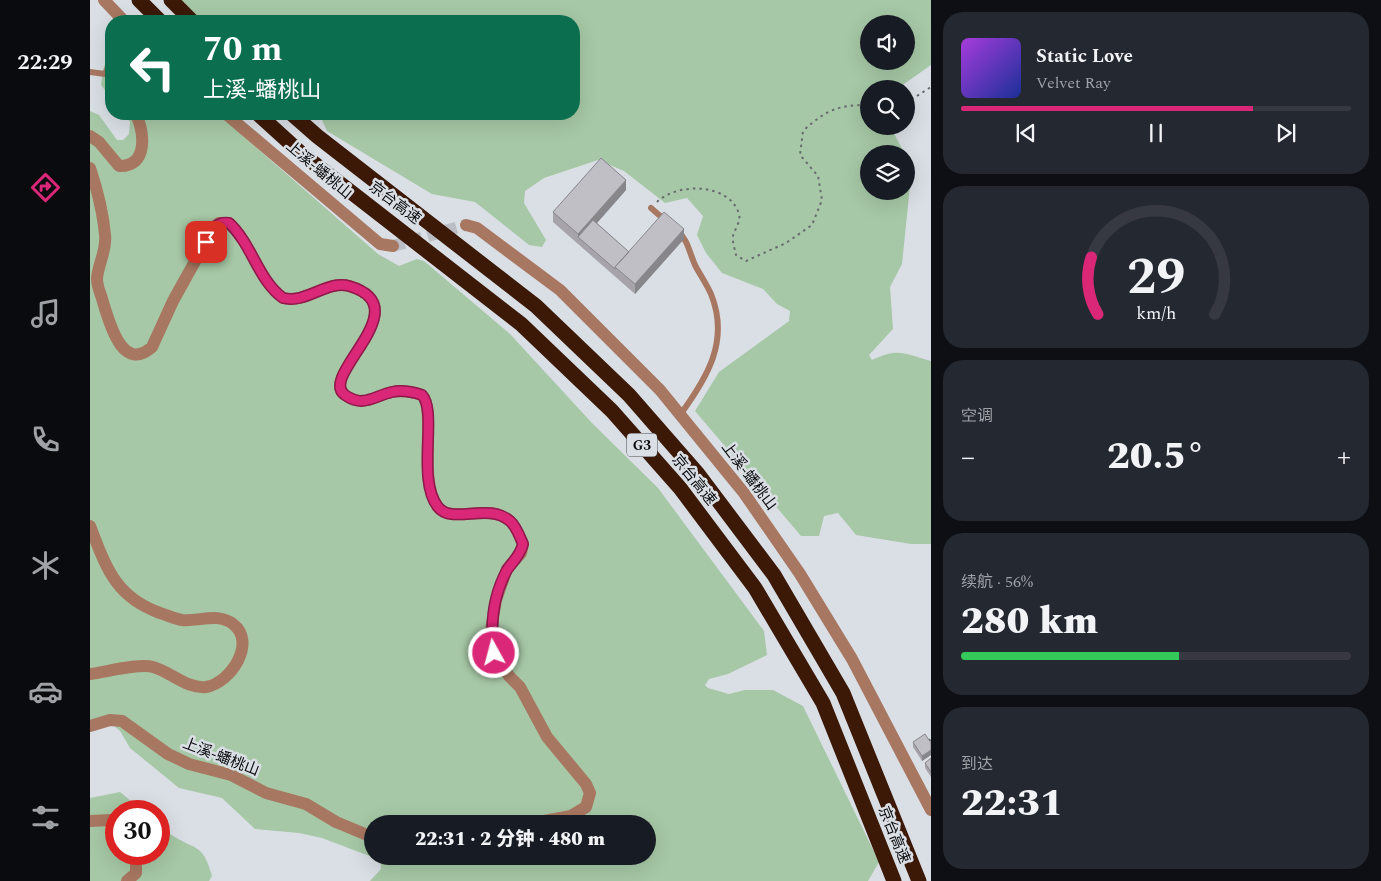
<!DOCTYPE html>
<html lang="zh">
<head>
<meta charset="utf-8">
<style>
  body { margin:0; font-family:Spectral,"Noto Sans SC",serif; background:#242831; color:#f1f3f6; height:100vh; display:flex; flex-direction:column; font-size:19px; white-space:nowrap }
  * { box-sizing:border-box; margin:0 }
  p { font-size:16px; color:#9ea1a6 }
  .icon { flex:none; width:28px; height:28px; fill:none; stroke:currentColor; stroke-width:2; stroke-linecap:round; stroke-linejoin:round }
  .map { position:relative; flex:1; overflow:hidden }
  .drawer { display:flex; flex-direction:column; gap:12px; padding:12px; background:#0d0f14; width:450px }
  .drawer>* { flex:none }
  .guide { position:absolute; left:15px; top:15px; width:475px; height:105px; border-radius:20px; box-shadow:0 5px 20px #0002; background:#0b6e4f; color:#fff; overflow:hidden }
  .controls { position:absolute; left:770px; top:15px; display:grid; gap:10px }
  .controls a { display:grid; place-items:center; width:55px; height:55px; border-radius:50%; background:#171b24; box-shadow:0 5px 20px #0002; font-size:25px }
  .speed { position:absolute; left:15px; top:800px; display:flex; gap:10px; font-size:25px; font-weight:700; text-align:center }
  .speed>* { display:grid; place-content:center; width:65px; height:65px; border-radius:50%; background:#171b24; box-shadow:0 5px 20px #0002; line-height:1 }
  .speed .limit { border:8px solid #d22; background:#fff; color:#111 }
  .pin { position:absolute; display:grid; place-items:center; width:42px; height:42px; color:#fff; margin:-21px; border-radius:10px; box-shadow:0 2px 8px #0006 }
  .me { position:absolute; width:55px; margin:-28px; rotate:353deg; stroke-linejoin:round; filter:drop-shadow(0 0 4px #0008) }
  .turn { display:flex; align-items:center; gap:18px; height:105px; padding:0 15px; font-size:22px }
  .turn .icon { width:65px; height:65px; stroke-width:2.5 }
  .turn b { display:block; font-size:35px; line-height:42px }
  .big { font-size:38px; font-weight:800; line-height:1.1 }
  .drawer .tile { flex:1; display:flex; flex-direction:column; justify-content:center; gap:8px; min-width:0; padding:0 18px; border-radius:20px; background:#242831 }
  .drawer .dial { align-items:center; gap:0 }
  .dial svg { height:130px; overflow:visible; fill:none; stroke:#363941; stroke-width:7; stroke-linecap:round; text-anchor:middle }
  .dial text { fill:#f1f3f6; stroke:none }
  .song { display:flex; align-items:center; gap:15px }
  .cover { width:60px; height:60px; border-radius:8px; background:linear-gradient(135deg,hsl(280 70% 55%),hsl(230 70% 35%)) }
  .played { height:5px; border-radius:2px; background:linear-gradient(90deg,#db2777 75%,#363941 75%) }
  .keys { display:flex; justify-content:space-around; direction:ltr }
  .heat { display:flex; justify-content:space-between; align-items:center; font-size:28px; direction:ltr }
  .charge { height:8px; border-radius:4px; background:linear-gradient(90deg,#34c759 56%,#363941 0) }
  .trip { position:absolute; left:274px; top:815px; width:292px; height:50px; border-radius:25px; background:#171b24; box-shadow:0 5px 20px #0002; font-weight:800; line-height:50px; text-align:center }
  main { display:flex; flex:1; min-height:0 }
  .dock { display:flex; flex-direction:column; width:90px; justify-content:space-around; align-items:center; background:#090b0e; color:#9ea1a6 }
  .dock .icon { width:35px; height:35px }
  .dock .current { color:#db2777 }
  .dock b { font-size:22px; color:#f1f3f6 }
  .map>svg:first-child { display:block }
  .green { fill:#a6c8a6; fill-rule:evenodd }
  .lines { fill:none; stroke-linecap:round; stroke-linejoin:round }
  .street-tunnel { stroke:#bbbfc5; stroke-width:12; stroke-dasharray:12 6; stroke-linecap:butt }
  .path { stroke:#696c6f; stroke-width:2; stroke-dasharray:2.5 4; stroke-linecap:butt }
  .lane { stroke:#a87761; stroke-width:6 }
  .street { stroke:#a87761; stroke-width:12 }
  .highway { stroke:#3c1907; stroke-width:15 }
  .wall { fill:#a6a4aa }
  .shaded-wall { fill:#87868b }
  .building { fill:#c1bfc6; stroke:#87868b }
  .route-casing { stroke:#8e194d; stroke-width:12 }
  .route { stroke:#db2777; stroke-width:9 }
  .labels { text-anchor:middle; dominant-baseline:central; stroke-width:5; stroke-linejoin:round; paint-order:stroke }
  .shield { fill:#dadfe5; stroke:#494b4e; stroke-width:1 }
  .shield-label { font-size:14px; font-weight:bold; fill:#0b0c0e }
  .street-label { font-size:15px; fill:#0b0c0e; stroke:#dadfe5 }
</style>
</head>
<body>
<main>
<nav class="dock">
<b>22:29</b>
<svg class="icon current" aria-label="directions" viewBox="0 0 24 24"><path d="M12 3l9 9-9 9-9-9zM9 14v-3h6M13 9l2 2-2 2"/></svg>
<svg class="icon" aria-label="music" viewBox="0 0 24 24"><path d="M9 18V5l10-2v13"/><circle cx="6" cy="18" r="3"/><circle cx="16" cy="16" r="3"/></svg>
<svg class="icon" aria-label="phone" viewBox="0 0 24 24"><path d="M5 4h4l2 5-3 2q2 4 5 5l2-3 5 2v4C11 20 4 13 5 4z"/></svg>
<svg class="icon" aria-label="climate" viewBox="0 0 24 24"><path d="M12 3v18M4 7l16 10M4 17L20 7"/></svg>
<svg class="icon" aria-label="car" viewBox="0 0 24 24"><path d="M5 17H2v-5l4-1 3-4h7l3 4 3 1v5h-3M9 17h6M6 11h13"/><circle cx="7" cy="17" r="2"/><circle cx="17" cy="17" r="2"/></svg>
<svg class="icon" aria-label="filters" viewBox="0 0 24 24"><path d="M4 7h16M4 17h16"/><circle cx="9" cy="7" r="2"/><circle cx="15" cy="17" r="2"/></svg>
</nav>
<div class="map">
<svg width="841" height="881" viewBox="0 0 841 881">
  <rect width="100%" height="100%" fill="#dadfe5"/>
  <!-- green -->
  <path class="green" d="M91 0H841V65L807 89H779V126H800L815 154H779V191H816V156L822 166 812 264 800 287 803 329 779 355 782 360C808 347 815 354 841 361V544H821L766 535 748 513 734 516 729 536H711L605 411 629 372 699 321 700 311 687 304 673 289 632 273 616 253 607 235 613 216 597 198 575 203 534 171 508 160 454 178 435 191 434 203 456 240 452 247 439 245 385 202 342 194 237 131 231 118V114H484V21H112ZM779 24H816V61H779Z
    M21 57V98L11 85 14 66Z
    M0 111 9 115 27 140H33L39 134 40 122 34 114H128L288 254 309 266 327 259 334 261 420 334 502 423 568 488 674 631 677 655 638 674 619 679 615 685 618 688 639 694 655 690H683L713 706 789 862 778 881H280L291 869 290 860 232 838 209 833 165 829 132 798 89 788 40 748 30 731 24 726 21 716 0 720ZM282 824H558V856H282Z
    M30 792 53 811H26V854H69V824C74 828 79 834 85 837 109 851 113 845 122 876L119 881H0V798Z"/>
  <g class="lines">
    <!-- street-tunnel -->
    <path class="street-tunnel" d="M303 246 376 225"/>
    <!-- path -->
    <path class="path" d="M816 103 841 87
      M567 202C587 182 640 183 649 214 651 221 645 229 643 236 642 242 645 249 646 255L656 261 696 243 722 225 732 200 728 176 710 155 713 131C736 110 747 105 779 105
      M839 739 841 742"/>
    <!-- lane -->
    <path class="lane" d="M0 72 15 74 21 61
      M561 208 576 221
      M587 230C599 241 599 253 606 267 611 276 617 285 621 294 640 341 617 378 590 415"/>
    <!-- street -->
    <path class="street" d="M14 0 34 21
      M136 114 290 244 303 246
      M0 136 9 142 29 166C59 167 54 132 46 114
      M0 168C7 189 13 212 15 235 17 250 8 264 7 279 7 287 11 294 13 302 19 321 32 374 62 347L83 301 124 227 129 223H139C162 244 168 280 193 298 216 304 236 280 259 286 331 307 227 376 255 395 273 408 284 396 302 392 311 390 324 392 332 395 347 411 327 480 348 507 362 525 398 502 420 521 426 526 430 537 433 544L431 553 417 569 406 600 401 630 404 653 419 676 430 687 457 737 496 784 500 793 496 807 481 816 438 824
      M376 225 387 228 470 290 570 390 654 493 710 574 762 659 841 810
      M0 526C16 567 25 597 70 613 77 615 85 619 92 620 109 622 127 612 143 624 167 642 141 683 116 687 97 689 81 672 63 667 49 663 16 672 0 674
      M0 726 20 720 32 721 78 754 99 764 141 775 176 793 216 804 246 822 282 837
      M0 821 21 820 26 823
      M37 881 46 873V854"/>
    <!-- highway -->
    <path class="highway" d="M49 0 70 21
      M81 0 102 21
      M168 114 212 154 431 324 522 411 590 488 665 588 733 703 804 881
      M202 114 227 136 446 306 539 395 608 474 684 575 753 693 829 881"/>
  </g>
  <!-- wall -->
  <path class="wall" d="M536 190 507 223 539 252 594 239 545 294 463 222V212Z
    M823 742 841 743V755L832 761 823 747Z
    M841 758V777L835 768V763Z"/>
  <!-- shaded-wall -->
  <path class="shaded-wall" d="M536 180V190L492 240 488 237V234Z
    M594 229V239L545 294V284Z
    M841 750V755L832 761V756Z"/>
  <!-- building -->
  <path class="building" d="M511 158 536 180 488 234 463 212Z
    M574 212 594 229 545 284 525 267Z
    M503 220 539 252 525 267V269L488 237Z
    M835 734 841 743V750L832 756 823 742Z
    M841 758V772L835 763Z"/>
  <g class="lines">
    <!-- route casing -->
    <g class="route-casing">
      <path id="route" d="M116 242C122 231 125 221 139 223 162 244 168 280 193 298 216 304 237 280 259 286 331 307 227 376 255 395 273 408 284 396 302 392 311 390 323 392 332 395 348 412 326 480 348 507 362 525 398 502 420 521 426 526 430 537 433 544 430 556 423 561 417 570 403 596 400 625 404 653"/>
    </g>
    <!-- route -->
    <use href="#route" class="route"/>
  </g>
  <g class="labels">
    <!-- shield labels -->
    <rect class="shield" x="537" y="433.5" width="30" height="23" rx="4"/>
    <g class="shield-label">
      <text x="552" y="445">G3</text>
    </g>
    <!-- street labels -->
    <g class="street-label">
      <text transform="translate(229 170) rotate(40)">上溪-蟠桃山</text>
      <text transform="translate(305 203) rotate(37)">京台高速</text>
      <text transform="translate(659 476) rotate(53)">上溪-蟠桃山</text>
      <text transform="translate(604 480) rotate(51)">京台高速</text>
      <text transform="translate(131 757) rotate(21)">上溪-蟠桃山</text>
      <text transform="translate(804 835) rotate(68)">京台高速</text>
    </g>
  </g>
</svg>
<div class="controls">
<a><svg class="icon" aria-label="sound" viewBox="0 0 24 24"><path d="M4 9h4l5-4v14l-5-4H4zM17 9q2 3 0 6"/></svg></a>
<a><svg class="icon" aria-label="search" viewBox="0 0 24 24"><circle cx="10" cy="10" r="6"/><path d="M15 15l6 6"/></svg></a>
<a><svg class="icon" aria-label="layers" viewBox="0 0 24 24"><path d="M12 4l9 5-9 5-9-5zM3 14l9 5 9-5"/></svg></a>
</div>
<div class="speed"><div class="limit">30</div></div>
<div class="pin" style="left:116px;top:242px;background:#d93025"><svg class="icon" aria-label="arrive" viewBox="0 0 24 24"><path d="M6 21V4h12l-3 4 3 4H6"/></svg></div>
<svg class="me" style="left:404px;top:653px" viewBox="-20 -20 40 40"><circle r="17" fill="#db2777" stroke="#fff" stroke-width="3"/><path d="M0-11L8 9 0 5-8 9z" fill="#fff"/></svg>
<div class="trip">22:31 · 2 分钟 · 480 m</div>
<div class="guide">
<div class="turn"><svg class="icon" aria-label="left" viewBox="0 0 24 24"><path d="M17 20v-9H6M10 6l-5 5 5 5"/></svg><div><b>70 m</b>上溪-蟠桃山</div></div>
</div>
</div>
<section class="drawer">
<div class="tile">
<div class="song"><i class="cover"></i><div><b>Static Love</b><p>Velvet Ray</p></div></div>
<div class="played"></div>
<div class="keys"><svg class="icon" aria-label="previous" viewBox="0 0 24 24"><path d="M18 5L8 12l10 7zM5 5v14"/></svg><svg class="icon" aria-label="pause" viewBox="0 0 24 24"><path d="M8 5v14M16 5v14"/></svg><svg class="icon" aria-label="next" viewBox="0 0 24 24"><path d="M6 5l10 7-10 7zM19 5v14"/></svg></div>
</div>
<div class="tile dial"><svg viewBox="0 0 100 80">
<path d="M14 69A42 42 0 1 1 86 69"/>
<path d="M14 69A42 42 0 0 1 10 34" stroke="#db2777"/>
<text x="50" y="56" font-size="32" font-weight="700">29</text>
<text x="50" y="72" font-size="11">km/h</text>
</svg></div>
<div class="tile"><p>空调</p>
<div class="heat"><a>−</a><b class="big">20.5°</b><a>+</a></div>
</div>
<div class="tile"><p>续航 · 56%</p><b class="big">280 km</b><div class="charge"></div></div>
<div class="tile"><p>到达</p><b class="big">22:31</b></div>
</section>
</main>
</body>
</html>
